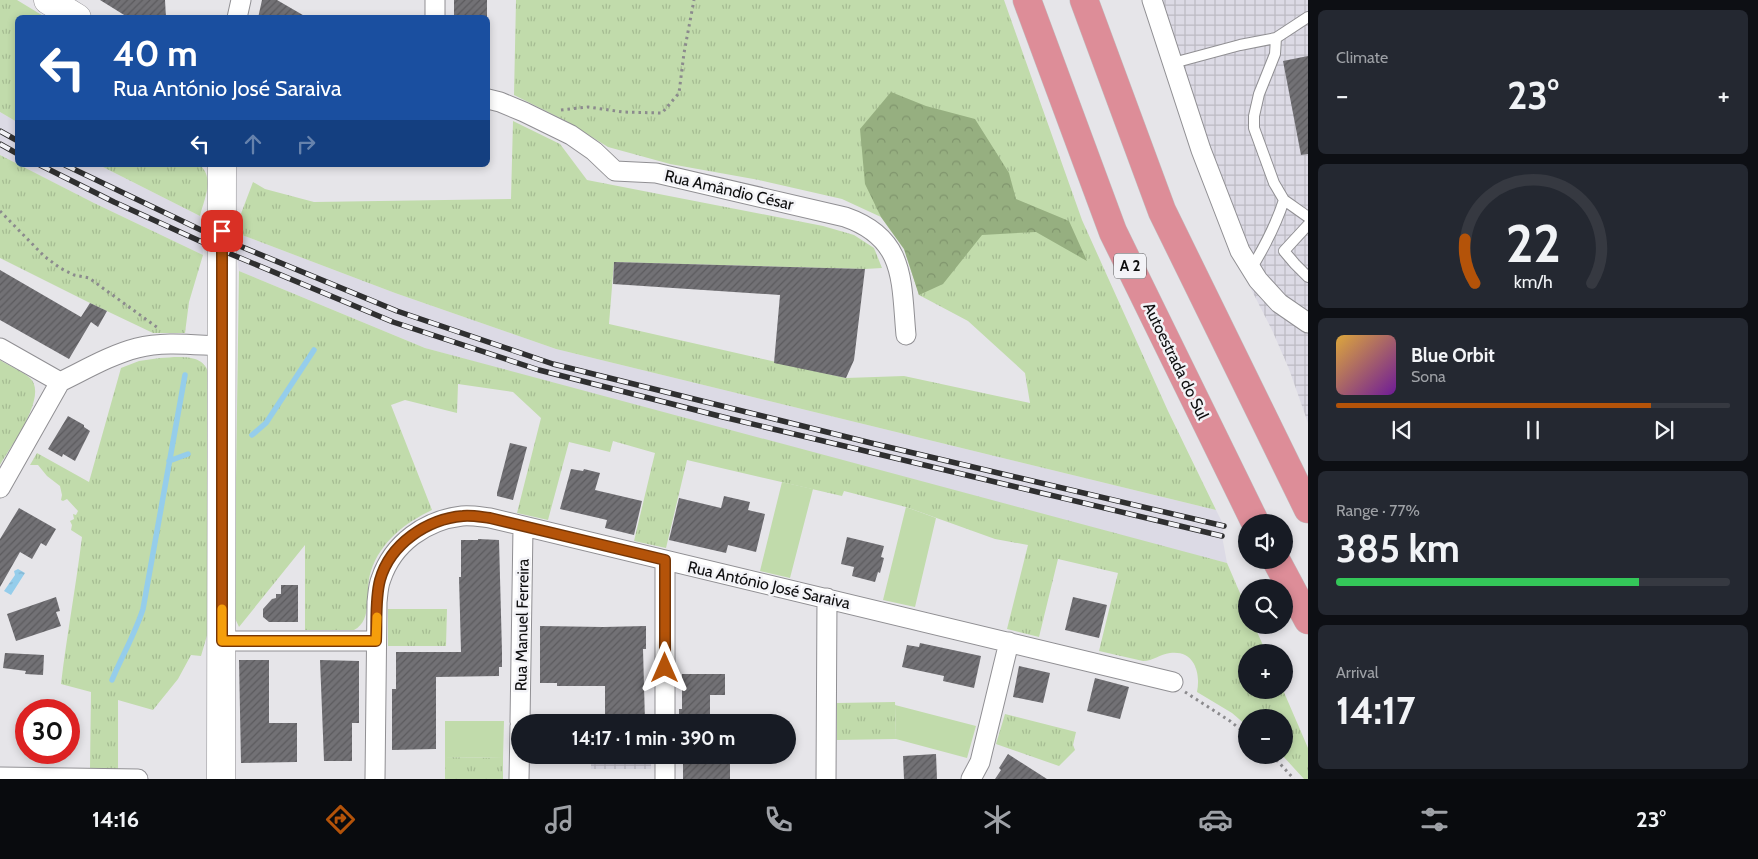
<!DOCTYPE html>
<html lang="en">
<head>
<meta charset="utf-8">
<style>
  body { margin:0; font-family:Cabin,sans-serif; background:#242831; color:#f1f3f6; height:100vh; display:flex; flex-direction:column; font-size:19px; white-space:nowrap }
  * { box-sizing:border-box; margin:0 }
  p { font-size:16px; color:#9ea1a6 }
  .icon { flex:none; width:28px; height:28px; fill:none; stroke:currentColor; stroke-width:2; stroke-linecap:round; stroke-linejoin:round }
  .map { position:relative; flex:1; overflow:hidden }
  .details { display:flex; flex-direction:column; gap:10px; padding:10px; background:#0d0f14; width:450px }
  .details>* { flex:none }
  .banner { position:absolute; left:15px; top:15px; width:475px; height:152px; border-radius:8px; box-shadow:0 2px 8px #0003; background:#1a4fa0; color:#fff; overflow:hidden }
  .controls { position:absolute; left:1238px; top:514px; display:grid; gap:10px }
  .controls a { display:grid; place-items:center; width:55px; height:55px; border-radius:50%; background:#171b24; box-shadow:0 2px 8px #0003; font-size:25px }
  .speed { position:absolute; left:15px; top:699px; display:flex; gap:10px; font-size:25px; font-weight:700; text-align:center }
  .speed>* { display:grid; place-content:center; width:65px; height:65px; border-radius:50%; background:#171b24; box-shadow:0 2px 8px #0003; line-height:1 }
  .speed .limit { border:8px solid #d22; background:#fff; color:#111 }
  .pin { position:absolute; display:grid; place-items:center; width:42px; height:42px; color:#fff; margin:-21px; border-radius:10px; box-shadow:0 2px 8px #0006 }
  .me { position:absolute; width:55px; margin:-28px; rotate:0deg; stroke-linejoin:round; filter:drop-shadow(0 0 4px #0008) }
  .turn { display:flex; align-items:center; gap:18px; height:105px; padding:0 15px; font-size:22px }
  .turn .icon { width:65px; height:65px; stroke-width:2.5 }
  .turn b { display:block; font-size:35px; line-height:42px }
  .lanes { display:flex; align-items:center; height:48px; padding:0 15px; background:#0003; justify-content:center; gap:25px; direction:ltr }
  .lanes .off { opacity:.35 }
  .big { font-size:38px; font-weight:700; line-height:1.1 }
  .details .tile { flex:1; display:flex; flex-direction:column; justify-content:center; gap:8px; min-width:0; padding:0 18px; border-radius:8px; background:#242831 }
  .details .dial { align-items:center; gap:0 }
  .dial svg { height:130px; overflow:visible; fill:none; stroke:#363941; stroke-width:7; stroke-linecap:round; text-anchor:middle }
  .dial text { fill:#f1f3f6; stroke:none }
  .song { display:flex; align-items:center; gap:15px }
  .cover { width:60px; height:60px; border-radius:8px; background:linear-gradient(135deg,hsl(40 70% 55%),hsl(280 70% 35%)) }
  .played { height:5px; border-radius:2px; background:linear-gradient(90deg,#b45309 80%,#363941 80%) }
  .keys { display:flex; justify-content:space-around; direction:ltr }
  .heat { display:flex; justify-content:space-between; align-items:center; font-size:28px; direction:ltr }
  .charge { height:8px; border-radius:4px; background:linear-gradient(90deg,#34c759 77%,#363941 0) }
  .trip { position:absolute; left:511px; top:714px; width:285px; height:50px; border-radius:25px; background:#171b24; box-shadow:0 2px 8px #0003; font-weight:700; line-height:50px; text-align:center }
  .tabs { display:flex; height:80px; justify-content:space-around; align-items:center; background:#090b0e; color:#9ea1a6 }
  .tabs .icon { width:35px; height:35px }
  .tabs .on { color:#b45309 }
  .tabs b { font-size:22px; color:#f1f3f6 }
  main { display:flex; flex:1; min-height:0 }
  .map>svg:first-child { display:block }
  .built { fill:#dcdae5 }
  .industrial { fill:url(#industrial-grid) }
  .grass { fill:url(#grass-tufts) }
  .forest { fill:url(#forest-crowns) }
  .garden { fill:#c1dbab }
  .water { fill:url(#water-ripples) }
  .lines { fill:none; stroke-linecap:round; stroke-linejoin:round }
  .stream { stroke:#95cdeb; stroke-width:5.5 }
  .building { fill:url(#building-hatch) }
  .lane-casing { stroke:#908f93; stroke-width:12 }
  .street-casing { stroke:#908f93; stroke-width:21 }
  .secondary-casing { stroke:#908f93; stroke-width:29 }
  .highway-casing { stroke:#c0c0c1; stroke-width:29 }
  .path { stroke:#8b8a8d; stroke-width:3; stroke-dasharray:2.5 4; stroke-linecap:butt }
  .lane { stroke:#fff; stroke-width:10 }
  .street { stroke:#fff; stroke-width:19 }
  .secondary { stroke:#fff; stroke-width:28 }
  .highway { stroke:#dd8d98; stroke-width:28 }
  .rail-casing { stroke:#2f2f30; stroke-width:5.5 }
  .rail { stroke:#f3f3f7; stroke-width:4; stroke-dasharray:11; stroke-linecap:butt }
  .route-casing { stroke:#753606; stroke-width:12 }
  .route { stroke:#b45309; stroke-width:9 }
  .slow { stroke:#f59e0b; stroke-width:9 }
  .labels { text-anchor:middle; dominant-baseline:central; stroke-width:5; stroke-linejoin:round; paint-order:stroke }
  .shield { fill:#f3f3f7; stroke:#535355; stroke-width:1 }
  .shield-label { font-size:15px; font-weight:bold; fill:#0e0e0f }
  .street-label { font-size:16px; fill:#0e0e0f; stroke:#f3f3f7 }
</style>
</head>
<body>
<main>
<div class="map">
<svg width="1308" height="779" viewBox="0 0 1308 779">
  <defs>
    <pattern id="industrial-grid" width="8" height="8" patternUnits="userSpaceOnUse" patternTransform="scale(1.25)"><rect width="8" height="8" fill="#dcdae5"/><path d="M0 4h8M4 0v8" fill="none" stroke="#bcbac3"/></pattern>
    <pattern id="grass-tufts" width="24" height="20" patternUnits="userSpaceOnUse" patternTransform="scale(1.25)"><rect width="24" height="20" fill="#c1dbab"/><path d="M3 7l-1-3M5 7V3M7 7l1-3M15 17l-1-3M17 17v-4M19 17l1-3" fill="none" stroke="#a5bb92"/></pattern>
    <pattern id="forest-crowns" width="20" height="18" patternUnits="userSpaceOnUse" patternTransform="scale(1.25)"><rect width="20" height="18" fill="#96af80"/><path d="M2 6a3 3 0 1 1 6 0M12 15a3 3 0 1 1 6 0" fill="none" stroke="#80956d"/></pattern>
    <pattern id="water-ripples" width="26" height="14" patternUnits="userSpaceOnUse" patternTransform="scale(1.25)"><rect width="26" height="14" fill="#95cdeb"/><path d="M2 4q2-2 4 0t4 0M15 11q2-2 4 0t4 0" fill="none" stroke="#7fafc8"/></pattern>
    <pattern id="building-hatch" width="6" height="6" patternUnits="userSpaceOnUse" patternTransform="scale(1.25)"><rect width="6" height="6" fill="#727175"/><path d="M-1 1l2-2M0 6l6-6M5 7l2-2" fill="none" stroke="#5c5b5e"/></pattern>
  </defs>
  <rect width="100%" height="100%" fill="#e6e5e9"/>
  <!-- built -->
  <path class="built" d="M0 112 17 122V164L0 155Z
    M19 165H99L200 216 203 255 94 203Z
    M234 232 395 293 556 349 1216 510 1224 526 1222 536 1227 563 1032 516 425 348 239 271Z"/>
  <!-- industrial -->
  <path class="industrial" d="M1142 0H1308V423L1289 369 1272 330 1227 242Z
    M591 755H651V769H591Z"/>
  <!-- grass -->
  <path class="grass" d="M0 0H17L45 17 18 18 17 122 0 112Z
    M516 0H1004L1082 220 1168 411 1216 510 556 349 395 293 234 232 253 182 265 189 314 202 511 199 513 121 560 144 587 180 823 226 854 235 874 248 882 268 865 269 614 262 609 324 846 378 904 376 1030 403 1025 373 968 321 919 295 904 249 881 217 842 199 759 180 670 164 608 147 566 121 514 95Z
    M0 155 94 203 203 255 189 302 185 333H153L90 303 0 258Z
    M99 165H200C215 179 204 199 200 216Z
    M239 271 425 348 1227 563 1246 607V625H1254L1266 652H1246V690H1283L1308 748V779H1304L1282 755H1284V718H1246V725L1232 713 1197 692C1201 672 1194 650 1170 653 1160 654 1153 661 1143 661L1099 651 1118 573 1058 559 1039 637 1007 629 1028 545 995 539 906 507 844 491 842 496 687 460 666 548 634 541 655 453 613 441 610 452 569 442 548 520 517 513 541 418 513 392 458 384 457 413 405 400 391 405 432 510C405 523 381 541 371 571 364 590 374 620 354 630H305V545L239 627 234 616Z
    M160 358C176 357 203 353 208 372V632L201 656 191 655 178 679 153 710 118 700V770L90 769 91 692 61 684C67 634 76 586 82 537L71 530 72 525 70 521 74 519 73 514 76 515 78 511 67 499 63 501 61 500 62 495 60 486 47 476 38 465H30L37 453 89 482 121 368 139 361Z
    M0 360C9 366 22 371 30 378 49 396 10 447 0 465Z
    M388 609H447L446 646H388Z
    M895 702 896 739 837 740V703Z
    M1005 714 1076 732 1073 745 1075 750 1059 766 996 744Z
    M445 757 503 758V779H445Z"/>
  <!-- forest -->
  <path class="forest" d="M891 92 926 106 975 119 1009 173 1016 199 1069 221 1087 261 1036 232 982 235 943 284 919 295 904 249 881 217 865 184 860 129Z"/>
  <!-- garden -->
  <path class="garden" d="M782 482 813 489 790 578 760 571Z
    M906 507 936 518 915 607 883 600Z
    M895 705 976 726 967 758 896 739Z
    M445 721H504L503 758 445 757Z"/>
  <!-- water -->
  <path class="water" d="M18 569 25 573 11 595 4 591 15 575 14 571Z"/>
  <g class="lines">
    <!-- stream -->
    <path class="stream" d="M252 435 266 423 314 350
      M169 461 188 454
      M112 680C122 656 135 634 143 609L185 375"/>
  </g>
  <!-- building -->
  <path class="building" d="M100 0H165L166 18H129Z
    M262 0H277L308 18H258Z
    M454 0H487V18H454Z
    M1308 56V154L1301 155 1283 61Z
    M614 262 865 269 854 360 846 378 774 363 780 295 613 284Z
    M0 270 81 317 90 303 107 311 98 327 91 322 69 359 0 320Z
    M68 416 84 425V427L90 431 75 461 63 454 62 457 48 449Z
    M510 443 527 447 513 500 497 496V493Z
    M571 469 583 471 584 469 600 473 595 490 642 501 634 535 605 528 607 520 560 509Z
    M724 496 750 502 748 510 765 514 756 552 728 545 726 553 669 540 679 498 721 508Z
    M19 508 56 529 46 546 41 543 32 559 20 552 0 587V539Z
    M847 537 884 546 881 557 884 558 880 573 878 572 875 582 852 576 854 567 841 564Z
    M478 539 499 540 502 652V667H499V676L436 677V749L392 750V689H396V652H461L459 577H461V540H478Z
    M281 585H298V622H269L263 617V609L272 599 276 598V594H281Z
    M56 597 60 611 56 612 61 626 16 641 7 614Z
    M1073 597 1107 605 1099 638 1065 630Z
    M540 626 603 627 646 626V649H643L645 722H605V686H557V683H540Z
    M920 643 981 656 974 688 943 681 944 676 902 667 907 645 919 647Z
    M5 653 44 655 43 675 25 674 26 671 3 668Z
    M239 660H269V723H297V762L241 763Z
    M320 660 359 661V723H352V761H324Z
    M1019 666 1050 673 1043 703 1013 697Z
    M682 674H725V695H710V722H679V709H682Z
    M1095 678 1129 687 1120 719 1087 711Z
    M936 754 937 779H904L903 756Z
    M1008 754 1047 779H995L1001 770 999 768Z
    M683 755H730V779H683Z"/>
  <g class="lines">
    <!-- lane casing -->
    <g class="lane-casing">
      <path id="lane" d="M1276 38 1275 54 1259 94 1254 116V128L1274 183 1284 200 1308 217
        M1173 63 1240 45 1276 38 1308 17
        M1308 225 1284 251 1295 264 1308 277
        M1251 269C1265 246 1276 225 1284 200"/>
    </g>
    <!-- street casing -->
    <g class="street-casing">
      <path id="street" d="M435 0V18
        M1152 0 1201 150 1240 251 1258 280 1279 303 1308 323
        M237 18 241 0
        M488 99 500 102 524 112 571 135 594 151 615 171 656 173 845 217C906 238 901 281 906 335
        M0 348 60 382C85 370 110 355 137 348 164 341 194 345 221 346
        M0 488 60 382
        M222 641H376
        M520 722 523 527
        M665 722V561
        M0 777 138 779
        M375 779 377 602C378 594 378 586 381 579 393 543 426 520 462 516 471 515 481 517 490 518L1173 682
        M519 779 520 726
        M665 779V755
        M826 779 827 598
        M971 779 980 762 1009 642"/>
    </g>
    <!-- secondary casing -->
    <g class="secondary-casing">
      <path id="secondary" d="M48 0 77 18
        M221 779 222 165"/>
    </g>
    <!-- highway casing -->
    <g class="highway-casing">
      <path id="highway" d="M1027 0 1113 232 1255 522
        M1084 0 1162 211 1308 509
        M1276 560 1308 620"/>
    </g>
    <!-- path -->
    <path class="path" d="M561 110 588 107 623 112 662 113 679 93 684 53 694 0
      M0 211 44 256 60 268 74 275 89 278 158 328
      M1185 692 1230 721 1246 734
      M1272 755 1294 779"/>
    <!-- lane -->
    <use href="#lane" class="lane"/>
    <!-- street -->
    <use href="#street" class="street"/>
    <!-- secondary -->
    <use href="#secondary" class="secondary"/>
    <!-- highway -->
    <use href="#highway" class="highway"/>
    <!-- rail casing -->
    <g class="rail-casing">
      <path id="rail" d="M0 131 18 141
        M0 144 18 154
        M40 165 114 202 202 242 393 322 539 370 723 417 1222 536
        M65 165 201 230 397 311 553 364 871 443 1224 526"/>
    </g>
    <!-- rail -->
    <use href="#rail" class="rail"/>
  </g>
  <g class="lines">
    <!-- route casing -->
    <g class="route-casing">
      <path id="route" d="M222 231V641H376C377 621 375 599 380 580 390 544 427 519 463 516 471 515 481 517 490 518L665 560V668"/>
    </g>
    <!-- route -->
    <use href="#route" class="route"/>
    <!-- slow -->
    <path class="slow" d="M222 609V641H376L377 617"/>
  </g>
  <g class="labels">
    <!-- shield labels -->
    <rect class="shield" x="1114" y="253.5" width="32" height="25" rx="4"/>
    <g class="shield-label">
      <text x="1130" y="266">A 2</text>
    </g>
    <!-- street labels -->
    <g class="street-label">
      <text transform="translate(729 190) rotate(13)">Rua Amândio César</text>
      <text transform="translate(1176 361) rotate(64)">Autoestrada do Sul</text>
      <text transform="translate(769 585) rotate(13)">Rua António José Saraiva</text>
      <text transform="translate(522 625) rotate(-89)">Rua Manuel Ferreira</text>
    </g>
  </g>
</svg>
<div class="controls">
<a><svg class="icon" aria-label="sound" viewBox="0 0 24 24"><path d="M4 9h4l5-4v14l-5-4H4zM17 9q2 3 0 6"/></svg></a>
<a><svg class="icon" aria-label="search" viewBox="0 0 24 24"><circle cx="10" cy="10" r="6"/><path d="M15 15l6 6"/></svg></a>
<a>+</a>
<a>−</a>
</div>
<div class="speed"><div class="limit">30</div></div>
<div class="pin" style="left:222px;top:231px;background:#d93025"><svg class="icon" aria-label="arrive" viewBox="0 0 24 24"><path d="M6 21V4h12l-3 4 3 4H6"/></svg></div>
<svg class="me" style="left:665px;top:668px" viewBox="-20 -20 40 40"><path d="M0-17L14 15 0 8-14 15z" fill="#b45309" stroke="#fff" stroke-width="4"/></svg>
<div class="trip">14:17 · 1 min · 390 m</div>
<div class="banner">
<div class="turn"><svg class="icon" aria-label="left" viewBox="0 0 24 24"><path d="M17 20v-9H6M10 6l-5 5 5 5"/></svg><div><b>40 m</b>Rua António José Saraiva</div></div>
<div class="lanes"><svg class="icon" aria-label="left" viewBox="0 0 24 24"><path d="M17 20v-9H6M10 6l-5 5 5 5"/></svg><svg class="icon off" aria-label="ahead" viewBox="0 0 24 24"><path d="M12 20V5M6 11l6-6 6 6"/></svg><svg class="icon off" aria-label="right" viewBox="0 0 24 24"><path d="M7 20v-9h11M14 6l5 5-5 5"/></svg></div>
</div>
</div>
<section class="details">
<div class="tile"><p>Climate</p>
<div class="heat"><a>−</a><b class="big">23°</b><a>+</a></div>
</div>
<div class="tile dial"><svg viewBox="0 0 100 80">
<path d="M14 69A42 42 0 1 1 86 69"/>
<path d="M14 69A42 42 0 0 1 8 42" stroke="#b45309"/>
<text x="50" y="56" font-size="32" font-weight="700">22</text>
<text x="50" y="72" font-size="11">km/h</text>
</svg></div>
<div class="tile">
<div class="song"><i class="cover"></i><div><b>Blue Orbit</b><p>Sona</p></div></div>
<div class="played"></div>
<div class="keys"><svg class="icon" aria-label="previous" viewBox="0 0 24 24"><path d="M18 5L8 12l10 7zM5 5v14"/></svg><svg class="icon" aria-label="pause" viewBox="0 0 24 24"><path d="M8 5v14M16 5v14"/></svg><svg class="icon" aria-label="next" viewBox="0 0 24 24"><path d="M6 5l10 7-10 7zM19 5v14"/></svg></div>
</div>
<div class="tile"><p>Range · 77%</p><b class="big">385 km</b><div class="charge"></div></div>
<div class="tile"><p>Arrival</p><b class="big">14:17</b></div>
</section>
</main>
<nav class="tabs">
<b>14:16</b>
<svg class="icon on" aria-label="directions" viewBox="0 0 24 24"><path d="M12 3l9 9-9 9-9-9zM9 14v-3h6M13 9l2 2-2 2"/></svg>
<svg class="icon" aria-label="music" viewBox="0 0 24 24"><path d="M9 18V5l10-2v13"/><circle cx="6" cy="18" r="3"/><circle cx="16" cy="16" r="3"/></svg>
<svg class="icon" aria-label="phone" viewBox="0 0 24 24"><path d="M5 4h4l2 5-3 2q2 4 5 5l2-3 5 2v4C11 20 4 13 5 4z"/></svg>
<svg class="icon" aria-label="climate" viewBox="0 0 24 24"><path d="M12 3v18M4 7l16 10M4 17L20 7"/></svg>
<svg class="icon" aria-label="car" viewBox="0 0 24 24"><path d="M5 17H2v-5l4-1 3-4h7l3 4 3 1v5h-3M9 17h6M6 11h13"/><circle cx="7" cy="17" r="2"/><circle cx="17" cy="17" r="2"/></svg>
<svg class="icon" aria-label="filters" viewBox="0 0 24 24"><path d="M4 7h16M4 17h16"/><circle cx="9" cy="7" r="2"/><circle cx="15" cy="17" r="2"/></svg>
<b>23°</b>
</nav>
</body>
</html>
